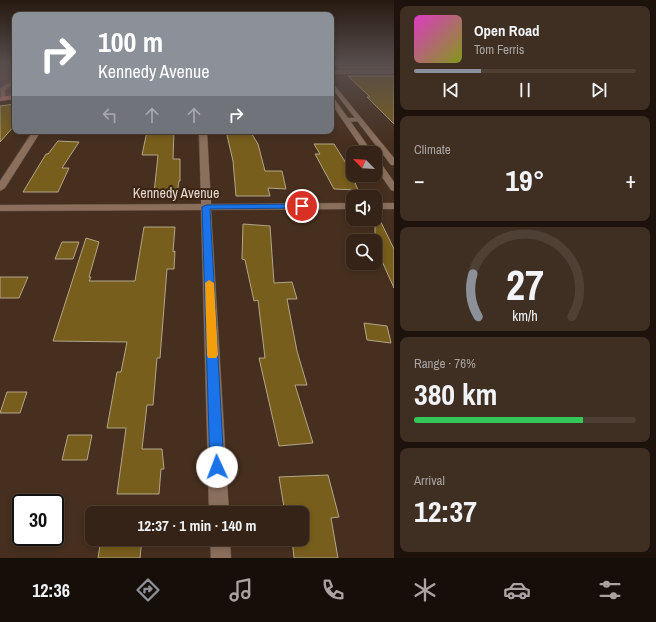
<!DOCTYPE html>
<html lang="en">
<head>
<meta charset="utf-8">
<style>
  body { margin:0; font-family:"Archivo Narrow",sans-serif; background:#3f2f23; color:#f1f3f6; height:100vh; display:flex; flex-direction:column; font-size:15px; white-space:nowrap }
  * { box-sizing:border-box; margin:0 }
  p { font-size:13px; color:#a9a4a1 }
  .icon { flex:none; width:22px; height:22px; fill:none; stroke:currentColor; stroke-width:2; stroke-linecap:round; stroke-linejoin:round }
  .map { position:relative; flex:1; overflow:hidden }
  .details { display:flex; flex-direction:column; gap:6px; padding:6px; background:#1d130c; width:262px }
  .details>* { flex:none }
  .hud { position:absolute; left:12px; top:12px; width:322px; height:122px; border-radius:8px; box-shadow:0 2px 6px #0003,0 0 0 1px #4e4035; background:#8c9099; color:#fff; overflow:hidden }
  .needle { width:26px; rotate:294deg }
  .buttons { position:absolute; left:346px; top:146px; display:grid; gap:8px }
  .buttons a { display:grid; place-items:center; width:36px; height:36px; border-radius:8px; background:#342316; box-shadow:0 2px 6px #0003,0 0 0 1px #4e4035; font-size:20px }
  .speed { position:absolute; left:12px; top:494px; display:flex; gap:8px; font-size:20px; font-weight:700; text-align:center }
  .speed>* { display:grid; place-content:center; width:52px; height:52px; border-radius:50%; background:#342316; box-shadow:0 2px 6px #0003,0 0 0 1px #4e4035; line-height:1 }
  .speed .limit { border:2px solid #111; border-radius:6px; background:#fff; color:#111 }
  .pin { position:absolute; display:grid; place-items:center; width:34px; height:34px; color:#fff; margin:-17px; border:2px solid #fff; border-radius:50%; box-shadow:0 1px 4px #0007 }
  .me { position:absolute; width:44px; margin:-22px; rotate:358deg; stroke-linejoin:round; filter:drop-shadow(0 0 3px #0008) }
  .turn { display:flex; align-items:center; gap:14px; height:84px; padding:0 20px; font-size:18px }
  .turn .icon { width:52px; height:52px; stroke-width:2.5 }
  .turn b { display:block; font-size:28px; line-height:34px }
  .lanes { display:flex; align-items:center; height:38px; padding:0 20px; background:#0003; justify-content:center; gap:20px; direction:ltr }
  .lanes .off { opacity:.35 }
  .big { font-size:30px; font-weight:800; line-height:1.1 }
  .details .tile { flex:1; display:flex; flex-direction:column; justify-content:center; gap:6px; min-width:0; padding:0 14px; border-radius:8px; background:#3f2f23 }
  .details .dial { align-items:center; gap:0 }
  .dial svg { height:104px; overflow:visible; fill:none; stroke:#4e4035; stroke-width:7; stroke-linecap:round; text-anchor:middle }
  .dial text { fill:#f1f3f6; stroke:none }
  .song { display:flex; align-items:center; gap:12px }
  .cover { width:48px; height:48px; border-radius:6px; background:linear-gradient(135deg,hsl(310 70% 55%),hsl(70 70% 35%)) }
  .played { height:4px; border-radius:2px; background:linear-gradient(90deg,#8c9099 30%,#4e4035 30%) }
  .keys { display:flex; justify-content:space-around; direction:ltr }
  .heat { display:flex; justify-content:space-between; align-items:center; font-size:22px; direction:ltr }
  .charge { height:6px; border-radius:3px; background:linear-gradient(90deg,#34c759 76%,#4e4035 0) }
  .trip { position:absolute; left:85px; top:506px; width:224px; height:40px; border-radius:8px; background:#342316; box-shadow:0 2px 6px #0003,0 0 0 1px #4e4035; font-weight:800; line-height:40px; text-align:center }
  .tab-bar { display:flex; height:64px; justify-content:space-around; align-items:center; background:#150e09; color:#a9a4a1 }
  .tab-bar .icon { width:28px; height:28px }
  .tab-bar .active { color:#8c9099 }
  .tab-bar b { font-size:18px; color:#f1f3f6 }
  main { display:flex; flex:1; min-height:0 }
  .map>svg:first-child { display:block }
  .green { fill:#6e4855 }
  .building { fill:#785e1c; stroke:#b3a689 }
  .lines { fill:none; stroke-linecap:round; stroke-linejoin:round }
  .lane-casing { stroke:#5f4d3e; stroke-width:1 }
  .street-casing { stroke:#5f4d3e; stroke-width:1 }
  .secondary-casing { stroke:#5f4d3e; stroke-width:1 }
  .primary-casing { stroke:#5f4d3e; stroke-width:1 }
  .path { stroke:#8f7c6e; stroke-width:1; stroke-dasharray:1 1.5; stroke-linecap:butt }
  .lane { fill:#8a6f5d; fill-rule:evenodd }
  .street { fill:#8a6f5d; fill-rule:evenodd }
  .secondary { fill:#8a6f5d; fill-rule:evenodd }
  .primary { fill:#b57568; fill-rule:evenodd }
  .route { fill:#1a73e8; stroke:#114b97 }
  .slow { fill:#f59e0b }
  .labels { text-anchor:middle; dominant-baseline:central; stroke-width:4; stroke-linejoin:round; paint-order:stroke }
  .street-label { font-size:14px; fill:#e6d7cd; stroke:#3b2514 }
</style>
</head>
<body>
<main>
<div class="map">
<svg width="394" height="558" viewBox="0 0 394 558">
  <rect width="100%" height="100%" fill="#462f1e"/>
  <!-- green -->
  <path class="green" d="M0 63H15V97L0 99Z"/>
  <!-- building -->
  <path class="building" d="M335 63H387L393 68H340Z
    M348 76H394V124L367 97H370Z
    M15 104V125L0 142V106Z
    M147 131H174L173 159H180V181H179L177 193H154L158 155H142Z
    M226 131H250L258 144 265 171H282L286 189 268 188 270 196H236L233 161Z
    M58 141 79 142 62 168H69L58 192H23L46 154H48Z
    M314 144H334L349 168 358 190 334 189 315 154H320Z
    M375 210 394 249V288L381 259H375Z
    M243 224 270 226 274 283 292 282 297 299H287L297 351 307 385H295L313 443 279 446 259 358H265L258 300 254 301 245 260 242 259Z
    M144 227H175L173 252 175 251 174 269H167L160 358H157L153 405H147L142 449H162L164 469H161L159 494H117L126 428H107L117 372H121L127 342 53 341 86 238 99 242 89 277H91L89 281H135Z
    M62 242H79L73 259H55Z
    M0 277H28L19 298H0Z
    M364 323 387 326 391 343 367 340Z
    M7 392H27L20 413H0Z
    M68 435H92L87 460H62Z
    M328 475 339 517 331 518 338 558H294L292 539H302V513H285L279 477Z
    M101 539H142L140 558H98Z"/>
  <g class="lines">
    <!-- lane casing -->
    <g class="lane-casing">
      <path id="lane" d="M360 118 363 120 362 121 346 122 343 120 346 118Z"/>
    </g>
    <!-- street casing -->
    <g class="street-casing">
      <path id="street" d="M15 79V83L5 90 6 99 1 100 0 88Z
        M331 81 394 158V165H391L331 87Z
        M331 96 333 97 373 153H365L331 103Z
        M33 131H41L5 188 0 191V181Z
        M199 131H207L211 204 353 203V209L211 210 229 513H209L201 210 0 211V205L201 204Z
        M375 159H378L394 182V191L391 190 375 167Z
        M375 203H394V209H375Z
        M210 539H230L231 558H211Z"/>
    </g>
    <!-- secondary casing -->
    <g class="secondary-casing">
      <path id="secondary" d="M331 70H394V74H331Z"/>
    </g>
    <!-- primary casing -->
    <g class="primary-casing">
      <path id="primary" d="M15 95V99L0 101V97Z"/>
    </g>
    <!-- path -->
    <path class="path" d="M8 63 13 69"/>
    <!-- lane -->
    <use href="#lane" class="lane"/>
    <!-- street -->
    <use href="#street" class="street"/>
    <!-- secondary -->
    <use href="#secondary" class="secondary"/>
    <!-- primary -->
    <use href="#primary" class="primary"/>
  </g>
  <!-- sky -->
  <linearGradient id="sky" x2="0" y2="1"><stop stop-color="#261a10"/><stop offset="0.45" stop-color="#574d4c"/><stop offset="1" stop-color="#574d4c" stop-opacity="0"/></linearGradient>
  <rect width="394" height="141" fill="url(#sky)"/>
  <!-- route -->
  <path class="route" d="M302 204 306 206 304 208 210 209 224 467 222 472 217 474 212 472 210 467 202 207 206 205Z"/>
  <!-- slow -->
  <path class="slow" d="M209 280 214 283 218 355 216 358H208L207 355 205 283Z"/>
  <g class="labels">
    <!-- street labels -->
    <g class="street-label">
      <text x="176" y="193">Kennedy Avenue</text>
    </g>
  </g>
</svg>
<div class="buttons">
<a><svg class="needle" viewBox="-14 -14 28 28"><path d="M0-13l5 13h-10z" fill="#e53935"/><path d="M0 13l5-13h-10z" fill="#a9a4a1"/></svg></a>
<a><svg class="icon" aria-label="sound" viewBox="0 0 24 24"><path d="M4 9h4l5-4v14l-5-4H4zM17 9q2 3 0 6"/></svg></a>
<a><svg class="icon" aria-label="search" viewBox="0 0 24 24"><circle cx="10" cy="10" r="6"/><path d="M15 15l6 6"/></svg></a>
</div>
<div class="speed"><div class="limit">30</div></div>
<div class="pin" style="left:302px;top:206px;background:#d93025"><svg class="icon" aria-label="arrive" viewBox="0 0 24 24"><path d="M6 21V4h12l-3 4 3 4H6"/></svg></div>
<svg class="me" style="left:217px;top:467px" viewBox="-20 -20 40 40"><circle r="19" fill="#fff"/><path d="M0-13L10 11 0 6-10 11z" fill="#1a73e8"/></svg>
<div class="trip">12:37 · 1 min · 140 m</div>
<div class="hud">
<div class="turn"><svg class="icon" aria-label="right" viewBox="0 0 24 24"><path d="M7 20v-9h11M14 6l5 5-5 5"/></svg><div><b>100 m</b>Kennedy Avenue</div></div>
<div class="lanes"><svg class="icon off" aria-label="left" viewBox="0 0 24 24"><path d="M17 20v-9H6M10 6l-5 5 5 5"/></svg><svg class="icon off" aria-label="ahead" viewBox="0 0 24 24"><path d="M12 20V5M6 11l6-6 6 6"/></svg><svg class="icon off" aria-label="ahead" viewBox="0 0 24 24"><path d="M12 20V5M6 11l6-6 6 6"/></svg><svg class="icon" aria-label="right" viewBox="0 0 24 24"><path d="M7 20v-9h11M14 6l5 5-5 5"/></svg></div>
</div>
</div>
<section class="details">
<div class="tile">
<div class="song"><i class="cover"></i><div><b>Open Road</b><p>Tom Ferris</p></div></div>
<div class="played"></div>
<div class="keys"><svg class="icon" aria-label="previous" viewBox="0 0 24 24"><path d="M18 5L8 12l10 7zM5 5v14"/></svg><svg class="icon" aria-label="pause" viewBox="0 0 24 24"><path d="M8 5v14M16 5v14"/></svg><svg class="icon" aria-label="next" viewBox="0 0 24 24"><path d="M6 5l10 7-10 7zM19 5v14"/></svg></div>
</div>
<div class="tile"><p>Climate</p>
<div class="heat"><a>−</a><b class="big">19°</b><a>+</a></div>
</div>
<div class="tile dial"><svg viewBox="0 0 100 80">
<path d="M14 69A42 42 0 1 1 86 69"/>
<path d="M14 69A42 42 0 0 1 10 36" stroke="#8c9099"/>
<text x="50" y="56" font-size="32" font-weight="700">27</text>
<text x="50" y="72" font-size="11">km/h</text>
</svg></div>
<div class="tile"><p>Range · 76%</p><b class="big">380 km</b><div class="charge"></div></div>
<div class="tile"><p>Arrival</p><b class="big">12:37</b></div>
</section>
</main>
<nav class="tab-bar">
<b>12:36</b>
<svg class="icon active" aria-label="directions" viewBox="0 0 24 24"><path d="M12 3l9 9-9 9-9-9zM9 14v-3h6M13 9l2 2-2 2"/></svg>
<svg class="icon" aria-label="music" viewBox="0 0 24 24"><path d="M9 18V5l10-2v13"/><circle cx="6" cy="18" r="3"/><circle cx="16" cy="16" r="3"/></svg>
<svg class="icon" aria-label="phone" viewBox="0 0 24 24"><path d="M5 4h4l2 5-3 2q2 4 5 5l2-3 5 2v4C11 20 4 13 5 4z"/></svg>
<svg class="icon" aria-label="climate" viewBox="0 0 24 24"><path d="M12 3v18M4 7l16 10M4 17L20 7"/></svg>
<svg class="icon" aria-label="car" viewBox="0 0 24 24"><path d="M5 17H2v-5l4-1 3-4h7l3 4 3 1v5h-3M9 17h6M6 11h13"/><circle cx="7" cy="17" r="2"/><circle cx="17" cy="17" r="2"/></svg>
<svg class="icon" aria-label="filters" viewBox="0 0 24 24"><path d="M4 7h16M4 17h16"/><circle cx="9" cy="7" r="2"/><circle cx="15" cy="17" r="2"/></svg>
</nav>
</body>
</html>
